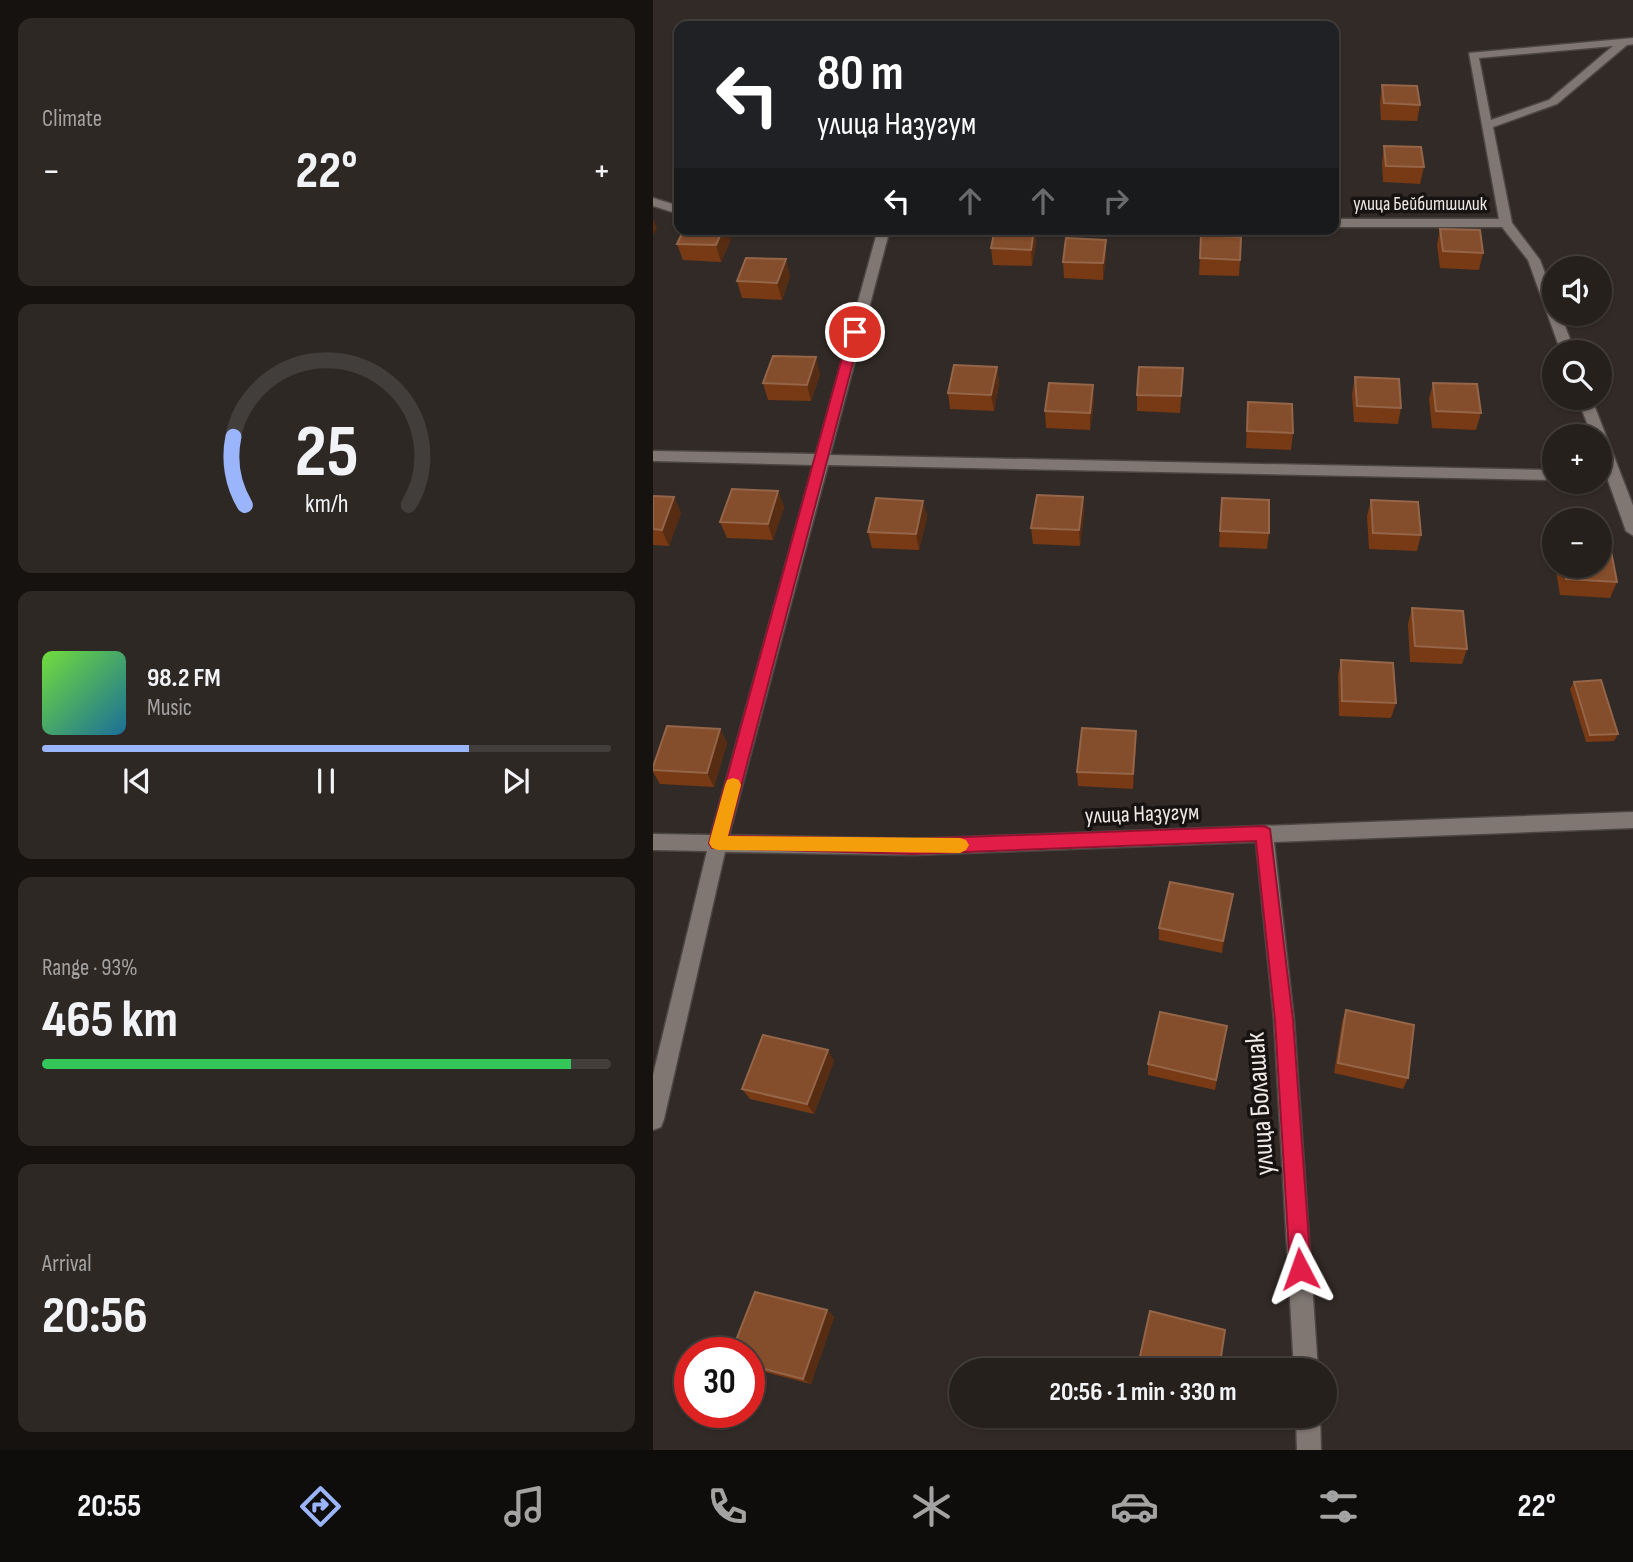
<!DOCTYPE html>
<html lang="en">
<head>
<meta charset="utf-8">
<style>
  body { margin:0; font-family:"Sofia Sans Condensed",sans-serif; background:#2e2825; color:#f1f3f6; height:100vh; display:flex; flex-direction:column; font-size:26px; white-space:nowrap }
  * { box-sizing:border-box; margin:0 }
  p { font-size:23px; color:#a4a3a3 }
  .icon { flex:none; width:38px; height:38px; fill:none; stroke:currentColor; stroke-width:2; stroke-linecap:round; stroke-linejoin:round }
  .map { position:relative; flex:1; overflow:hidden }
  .details { display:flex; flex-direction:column; gap:18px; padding:18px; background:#15120f; width:653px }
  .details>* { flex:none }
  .hud { position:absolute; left:21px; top:21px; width:665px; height:214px; border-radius:14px; box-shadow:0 2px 5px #0004,0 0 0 2px #423e3b; background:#202124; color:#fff; overflow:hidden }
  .tools { position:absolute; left:889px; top:256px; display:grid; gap:14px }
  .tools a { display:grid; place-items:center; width:70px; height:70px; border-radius:50%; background:#26201c; box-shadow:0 2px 5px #0004,0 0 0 2px #423e3b; font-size:35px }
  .speed { position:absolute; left:21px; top:1337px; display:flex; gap:14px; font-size:35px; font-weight:700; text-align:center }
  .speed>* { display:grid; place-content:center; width:91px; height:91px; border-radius:50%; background:#26201c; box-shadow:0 2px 5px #0004,0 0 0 2px #423e3b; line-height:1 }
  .speed .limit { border:10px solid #d22; background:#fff; color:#111 }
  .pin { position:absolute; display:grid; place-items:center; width:60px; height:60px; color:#fff; margin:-30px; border:4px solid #fff; border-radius:50%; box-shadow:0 2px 7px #0007 }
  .me { position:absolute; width:77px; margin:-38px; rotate:356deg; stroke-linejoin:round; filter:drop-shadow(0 0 5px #0008) }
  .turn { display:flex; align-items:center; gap:24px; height:147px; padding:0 28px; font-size:32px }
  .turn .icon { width:91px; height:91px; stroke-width:2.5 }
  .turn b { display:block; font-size:49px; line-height:60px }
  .lanes { display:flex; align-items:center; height:66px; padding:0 28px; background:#0003; justify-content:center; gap:35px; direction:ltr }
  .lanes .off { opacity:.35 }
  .big { font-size:52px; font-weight:700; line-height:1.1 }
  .details .tile { flex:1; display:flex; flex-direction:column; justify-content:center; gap:10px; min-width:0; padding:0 24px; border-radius:14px; background:#2e2825 }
  .details .dial { align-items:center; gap:0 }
  .dial svg { height:182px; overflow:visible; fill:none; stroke:#423e3b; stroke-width:7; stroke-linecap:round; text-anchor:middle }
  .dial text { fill:#f1f3f6; stroke:none }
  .song { display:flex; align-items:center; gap:21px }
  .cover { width:84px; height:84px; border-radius:10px; background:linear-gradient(135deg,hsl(100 70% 55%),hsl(200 70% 35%)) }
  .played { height:7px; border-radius:4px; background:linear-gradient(90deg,#9bb5fd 75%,#423e3b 75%) }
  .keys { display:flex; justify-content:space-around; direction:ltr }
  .heat { display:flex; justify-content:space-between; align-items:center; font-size:38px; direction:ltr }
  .charge { height:10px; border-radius:5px; background:linear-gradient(90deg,#34c759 93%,#423e3b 0) }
  .trip { position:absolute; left:296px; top:1358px; width:388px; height:70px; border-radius:35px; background:#26201c; box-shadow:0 2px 5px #0004,0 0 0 2px #423e3b; font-weight:700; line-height:70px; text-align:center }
  .tabs { display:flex; height:112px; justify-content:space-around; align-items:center; background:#0f0d0b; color:#a4a3a3 }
  .tabs .icon { width:49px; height:49px }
  .tabs .current { color:#9bb5fd }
  .tabs b { font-size:32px; color:#f1f3f6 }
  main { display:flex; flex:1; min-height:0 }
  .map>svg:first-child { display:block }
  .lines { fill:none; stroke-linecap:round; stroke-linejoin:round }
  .minor-casing { stroke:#4c4643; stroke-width:3 }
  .minor { fill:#807772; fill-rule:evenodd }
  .wall { fill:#773a15 }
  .shaded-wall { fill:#562c12 }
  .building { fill:#844d2b; stroke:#946548; stroke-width:2 }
  .route { fill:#e11d48; stroke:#92132f; stroke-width:2 }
  .slow { fill:#f59e0b }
  .labels { text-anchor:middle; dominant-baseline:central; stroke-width:7; stroke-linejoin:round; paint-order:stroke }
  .far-street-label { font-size:19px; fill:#eee9e6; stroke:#171312 }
  .street-label { font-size:23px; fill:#eee9e6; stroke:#171312 }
  .near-street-label { font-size:28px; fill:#eee9e6; stroke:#171312 }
</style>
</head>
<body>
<main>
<section class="details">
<div class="tile"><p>Climate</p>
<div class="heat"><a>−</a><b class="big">22°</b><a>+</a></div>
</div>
<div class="tile dial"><svg viewBox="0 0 100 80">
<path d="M14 69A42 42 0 1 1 86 69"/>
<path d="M14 69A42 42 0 0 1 9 39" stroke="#9bb5fd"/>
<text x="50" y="56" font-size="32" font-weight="700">25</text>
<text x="50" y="72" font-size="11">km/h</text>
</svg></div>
<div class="tile">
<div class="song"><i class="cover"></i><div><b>98.2 FM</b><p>Music</p></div></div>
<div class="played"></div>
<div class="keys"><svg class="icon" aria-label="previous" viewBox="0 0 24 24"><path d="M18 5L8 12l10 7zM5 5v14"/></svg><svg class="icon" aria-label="pause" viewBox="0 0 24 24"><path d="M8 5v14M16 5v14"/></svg><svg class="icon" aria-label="next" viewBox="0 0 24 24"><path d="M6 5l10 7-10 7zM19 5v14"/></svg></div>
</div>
<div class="tile"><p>Range · 93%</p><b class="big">465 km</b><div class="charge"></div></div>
<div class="tile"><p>Arrival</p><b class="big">20:56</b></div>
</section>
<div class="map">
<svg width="981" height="1450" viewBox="0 0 981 1450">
  <rect width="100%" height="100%" fill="#322a26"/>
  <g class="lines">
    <!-- minor casing -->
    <g class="minor-casing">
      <path id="minor" d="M981 38V44L974 45 904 104 840 127 859 223 887 260 901 297V313H907L922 352H908L875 260 849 227H681V219H846L816 53ZM960 46 896 100 838 120 826 58Z
        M0 198 26 206V214L0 206Z
        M225 229H237L177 455 901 470V480L175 465 76 835 260 839 981 812V828L621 842 641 1020 665 1370H641L621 1020 603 842 260 855 72 852 11 1119 8 1127 0 1130V1075L54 851 0 850V834L58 835 160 465 0 461V451L163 454Z
        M924 397H938L981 508V536L973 531 947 458V436H939Z
        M643 1416H667L668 1450H644Z"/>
    </g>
    <!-- minor -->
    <use href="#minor" class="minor"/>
  </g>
  <!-- wall -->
  <path class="wall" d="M729 85 767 105 764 121 728 120 727 102Z
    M731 146 771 167 767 184 730 182 729 163Z
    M342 229H382L383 244 379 266 340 265 338 248Z
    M787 229 830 253 826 270 787 268 784 245Z
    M548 235 587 260 586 276 546 275Z
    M78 239 68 262 30 260 24 244Z
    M453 240V257L450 280 411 278 410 262Z
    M137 276 129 300 89 298 84 281Z
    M344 367 346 383 341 411 297 409 295 393Z
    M530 368 527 413 484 411V395Z
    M167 374 158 401 115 400 110 383Z
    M702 377 748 408 745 424 701 422 699 394Z
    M780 383 828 413 823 430 779 428 776 399Z
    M441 401 437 430 393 428 392 411Z
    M595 402 640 433 638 450 593 448Z
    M125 491 131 507 120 540 74 538 67 522Z
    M0 496 21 497 28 513 16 546 0 545Z
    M430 497 431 513 427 546 380 544 378 528Z
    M569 498 616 533 614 549 566 547Z
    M718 500 768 535 764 551 716 549 714 516Z
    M270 501 274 517 266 550 219 548 215 532Z
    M902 565H947L964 582 957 598 907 595Z
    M759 608 814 649 809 664 757 662 755 624Z
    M688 660 743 703 738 718 686 716 685 675Z
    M921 682 965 734 961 741 933 742 917 689Z
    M67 729 74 743 61 787 7 784 0 772V767Z
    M483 745 480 789 425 786 424 772Z
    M580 894 569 953 506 940V928Z
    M693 1010 755 1078 750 1089 681 1073 689 1022Z
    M574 1026 562 1090 495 1075V1064Z
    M181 1061 161 1114 97 1099 89 1089Z
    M174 1310 181 1317 158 1384 96 1368V1353Z"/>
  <!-- shaded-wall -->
  <path class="shaded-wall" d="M0 218 4 228 0 235Z
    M70 229H75L78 239 68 262 63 245Z
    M381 229 383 244 379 266 378 250Z
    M453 240V257L450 280V263Z
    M133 259 137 276 129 300 124 283Z
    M163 357 167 374 158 401 154 385Z
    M344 367 346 383 341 411 338 395Z
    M440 385 441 401 437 430V413Z
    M125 491 131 507 120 540 115 524Z
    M21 497 28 513 16 546 9 530Z
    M430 497 431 513 427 546 426 530Z
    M270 501 274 517 266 550 263 534Z
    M67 729 74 743 61 787 54 773Z
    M483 731V745L480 789V774Z
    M580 894 578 907 569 953 570 941Z
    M175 1050 181 1061 161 1114 154 1104Z
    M174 1310 181 1317 158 1384 150 1379Z"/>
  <!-- building -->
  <path class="building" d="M729 85 764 86 767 105 731 103Z
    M731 146 768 147 771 167 733 166Z
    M31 229H70L63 245 24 244Z
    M342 229H381L378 250 338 248Z
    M787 229 827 230 830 253 790 251Z
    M548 235 588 237 587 260 547 258Z
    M413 238 453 240 450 263 410 262Z
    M93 258 133 259 124 283 84 281Z
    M120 356 163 357 154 385 110 383Z
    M301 365 344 367 338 395 295 393Z
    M486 367 530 368 528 396 484 395Z
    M702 377 746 379 748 408 704 406Z
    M396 383 440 385 437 413 392 411Z
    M780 383 824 384 828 413 783 411Z
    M595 402 639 404 640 433 594 431Z
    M79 489 125 491 115 524 67 522Z
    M384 495 430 497 426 530 378 528Z
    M0 496 21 497 9 530 0 529Z
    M223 498 270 501 263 534 215 532Z
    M569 498 616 500V533L567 531Z
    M718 500 765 502 768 535 720 533Z
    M947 546H957L964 582 913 579 911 565H947Z
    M759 608 810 611 814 649 762 646Z
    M688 660 740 663 743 703 689 701Z
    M948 680 965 734 937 735 921 682Z
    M14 726 67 729 54 773 0 770V767Z
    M429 728 483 731 480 774 424 772Z
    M517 882 580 894 570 941 506 928Z
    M693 1010 761 1025 755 1078 685 1063Z
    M507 1012 574 1026 563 1080 495 1064Z
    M110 1035 175 1050 154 1104 89 1089Z
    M102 1292 174 1310 150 1379 96 1365V1353H78Z
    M497 1311 572 1330 566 1370H484Z"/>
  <!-- route -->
  <path class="route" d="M202 328 208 332 75 836 260 839 611 826 617 829 640 1020 658 1269 654 1276 647 1279 640 1276 637 1269 622 1020 603 841 260 854 59 848 56 843 196 332Z"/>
  <!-- slow -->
  <path class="slow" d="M80 778 86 780 88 785 75 836 307 838 313 840 316 845 313 850 307 853 65 850 59 848 56 843 72 785 74 780Z"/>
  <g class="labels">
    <!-- far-street labels -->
    <g class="far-street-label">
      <text x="767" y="204">улица Бейбитшилик</text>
    </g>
    <!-- street labels -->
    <g class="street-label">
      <text transform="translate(489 814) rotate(-2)">улица Назугум</text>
    </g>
    <!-- near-street labels -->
    <g class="near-street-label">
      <text transform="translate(607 1104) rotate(-94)">улица Болашак</text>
    </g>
  </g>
</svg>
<div class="tools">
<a><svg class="icon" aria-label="sound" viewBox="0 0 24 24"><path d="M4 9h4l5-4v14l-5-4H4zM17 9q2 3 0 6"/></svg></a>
<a><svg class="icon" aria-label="search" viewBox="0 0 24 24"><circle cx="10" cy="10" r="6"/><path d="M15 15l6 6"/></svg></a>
<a>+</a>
<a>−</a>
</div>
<div class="speed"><div class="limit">30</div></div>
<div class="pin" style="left:202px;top:332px;background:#d93025"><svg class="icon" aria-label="arrive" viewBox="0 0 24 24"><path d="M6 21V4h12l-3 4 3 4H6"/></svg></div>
<svg class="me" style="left:647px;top:1269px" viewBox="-20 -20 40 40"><path d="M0-17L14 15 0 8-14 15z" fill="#e11d48" stroke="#fff" stroke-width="4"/></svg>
<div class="trip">20:56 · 1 min · 330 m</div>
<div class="hud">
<div class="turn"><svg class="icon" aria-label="left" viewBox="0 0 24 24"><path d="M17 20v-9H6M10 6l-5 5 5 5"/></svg><div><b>80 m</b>улица Назугум</div></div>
<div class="lanes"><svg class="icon" aria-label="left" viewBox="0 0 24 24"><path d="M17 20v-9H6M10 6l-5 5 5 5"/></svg><svg class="icon off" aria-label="ahead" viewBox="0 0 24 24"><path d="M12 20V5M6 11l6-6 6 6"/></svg><svg class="icon off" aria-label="ahead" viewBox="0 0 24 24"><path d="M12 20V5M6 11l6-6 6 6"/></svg><svg class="icon off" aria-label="right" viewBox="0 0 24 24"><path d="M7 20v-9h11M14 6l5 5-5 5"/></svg></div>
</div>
</div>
</main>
<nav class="tabs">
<b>20:55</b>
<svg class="icon current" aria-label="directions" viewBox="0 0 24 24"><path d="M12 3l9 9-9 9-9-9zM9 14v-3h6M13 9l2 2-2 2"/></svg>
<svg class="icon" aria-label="music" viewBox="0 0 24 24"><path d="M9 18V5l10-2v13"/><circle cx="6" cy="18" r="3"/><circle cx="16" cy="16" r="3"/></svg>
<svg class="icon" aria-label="phone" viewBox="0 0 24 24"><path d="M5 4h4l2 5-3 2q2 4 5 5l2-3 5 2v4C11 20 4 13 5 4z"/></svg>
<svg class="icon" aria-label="climate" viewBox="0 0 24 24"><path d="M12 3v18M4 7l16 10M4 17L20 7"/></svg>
<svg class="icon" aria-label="car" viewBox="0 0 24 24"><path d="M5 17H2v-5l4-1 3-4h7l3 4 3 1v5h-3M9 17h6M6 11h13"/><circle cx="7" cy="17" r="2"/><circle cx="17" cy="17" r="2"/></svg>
<svg class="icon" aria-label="filters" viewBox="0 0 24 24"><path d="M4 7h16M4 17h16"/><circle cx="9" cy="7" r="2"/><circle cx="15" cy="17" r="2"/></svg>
<b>22°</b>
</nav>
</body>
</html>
